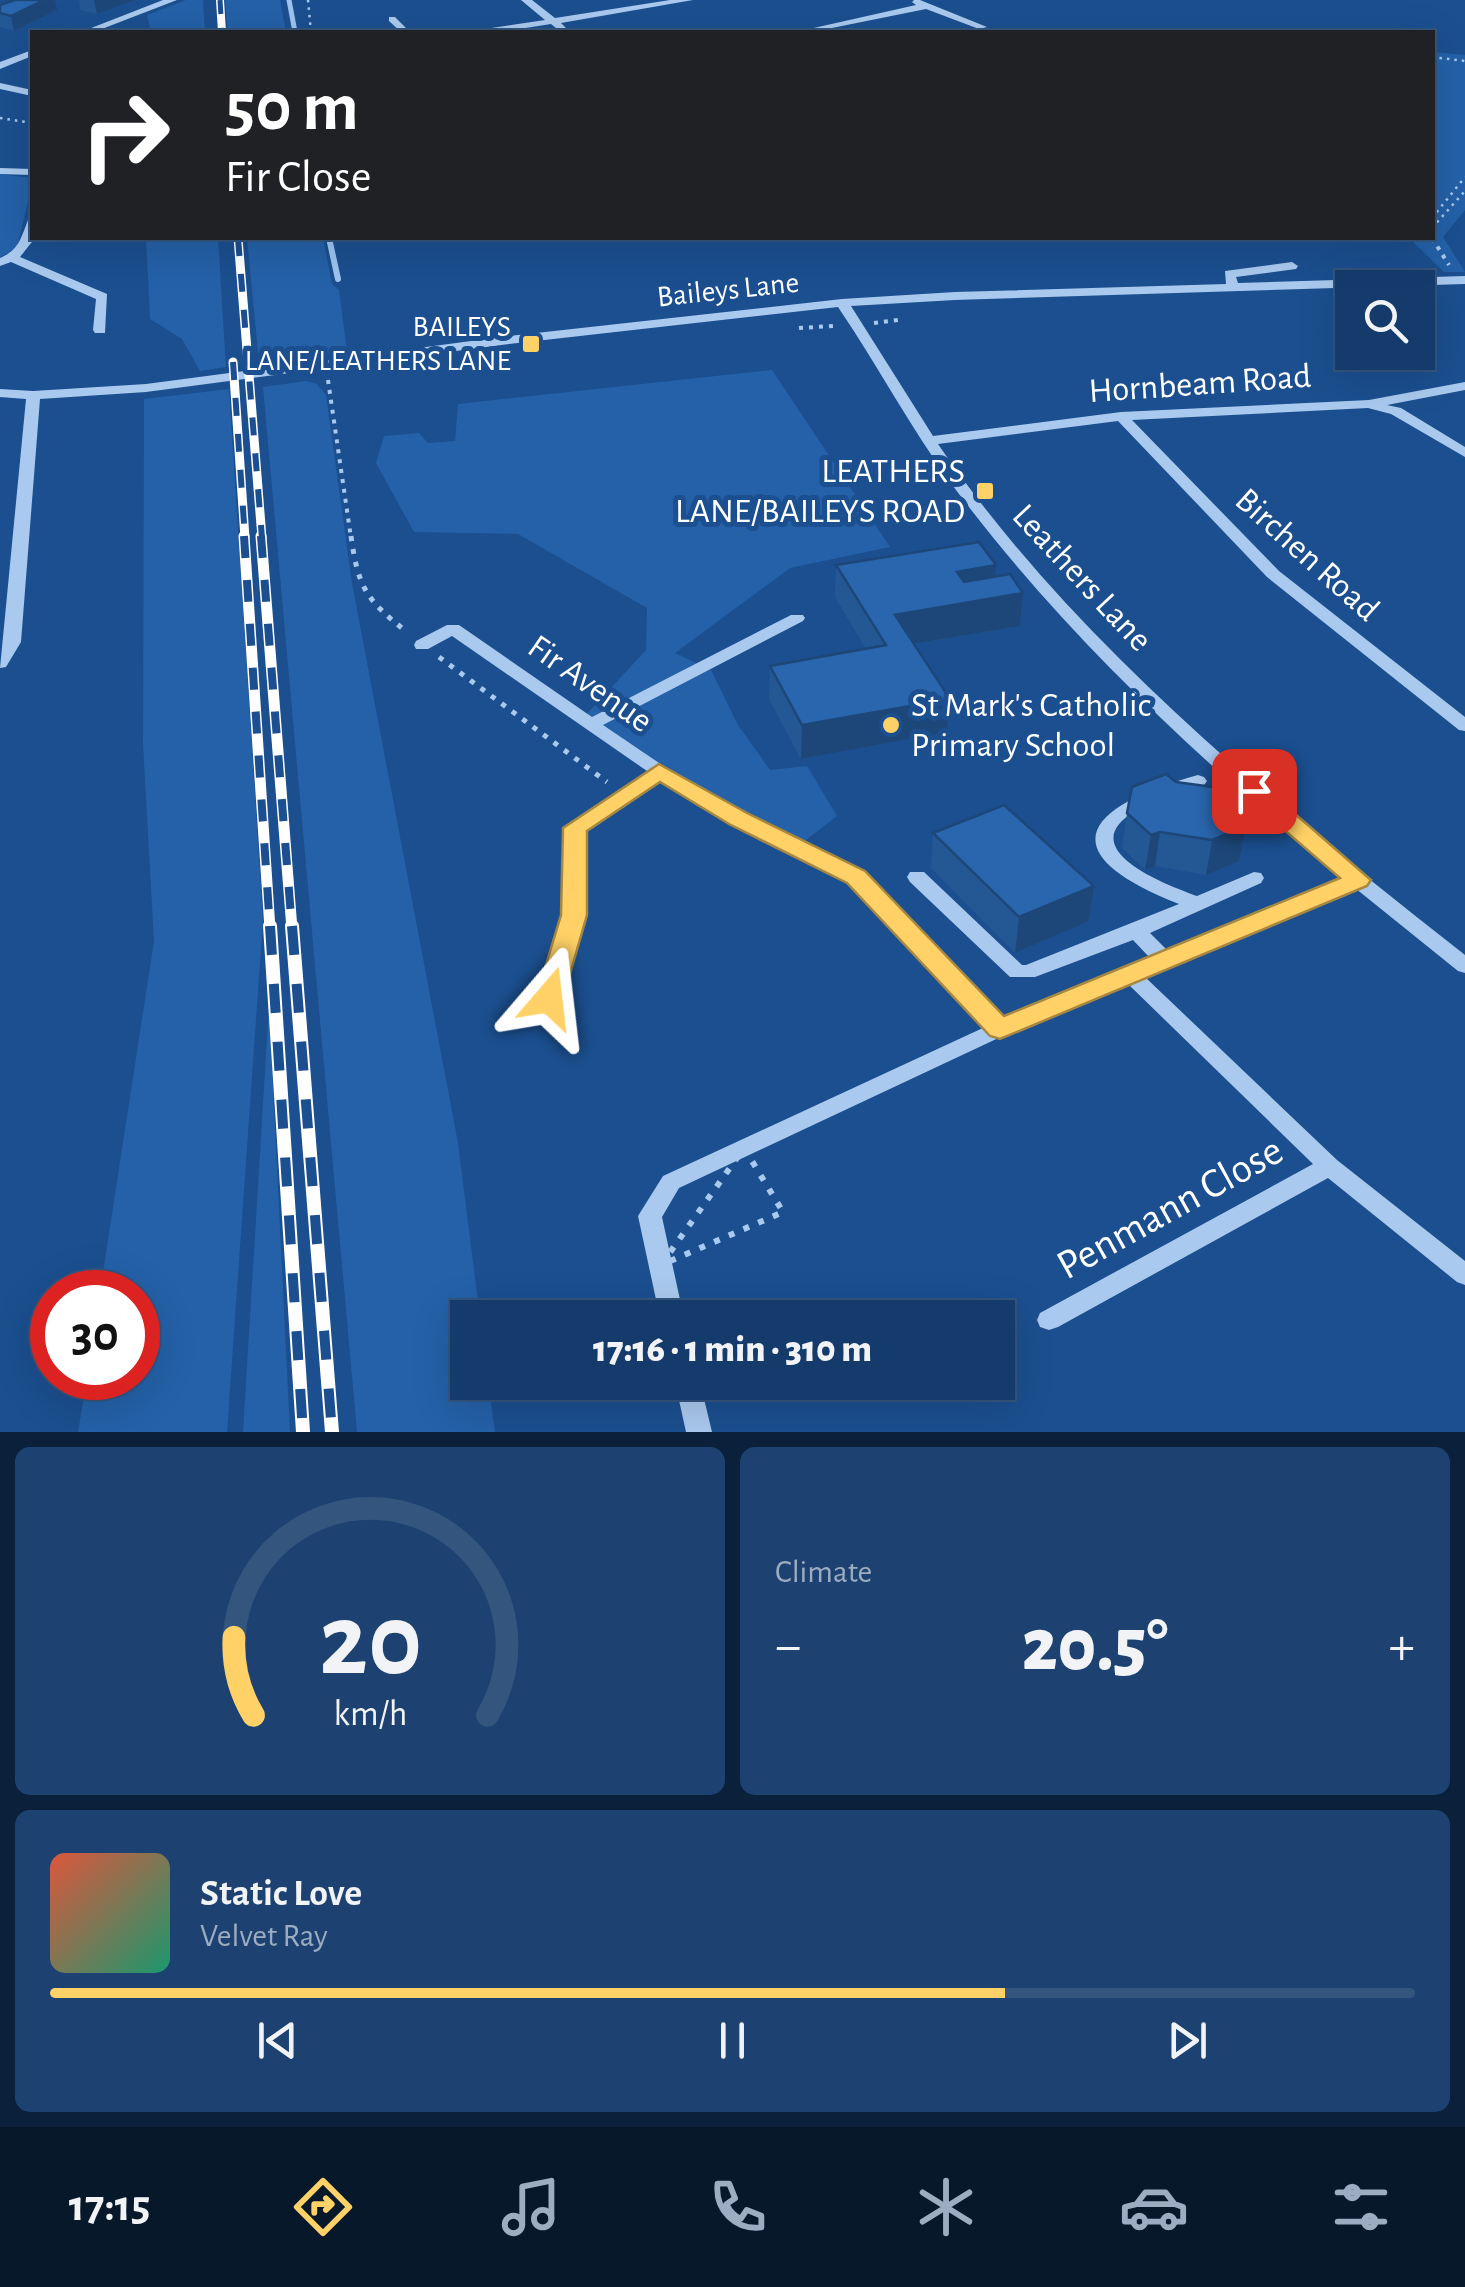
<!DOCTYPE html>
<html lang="en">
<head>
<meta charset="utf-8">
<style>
  body { margin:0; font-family:"Alegreya Sans",sans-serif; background:#1d4271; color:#f1f3f6; height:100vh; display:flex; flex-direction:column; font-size:38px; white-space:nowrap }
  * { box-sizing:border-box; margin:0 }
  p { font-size:32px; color:#9dadc1 }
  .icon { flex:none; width:55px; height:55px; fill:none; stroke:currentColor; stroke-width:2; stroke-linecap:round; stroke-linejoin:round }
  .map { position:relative; height:1432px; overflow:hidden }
  .side { display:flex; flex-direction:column; gap:15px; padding:15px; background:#0b203b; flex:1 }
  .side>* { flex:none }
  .hud { position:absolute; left:30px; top:30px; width:1405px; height:210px; border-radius:0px; box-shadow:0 10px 40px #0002,0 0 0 2px #33557e; background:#202124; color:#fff; overflow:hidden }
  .fabs { position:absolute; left:1335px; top:270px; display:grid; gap:20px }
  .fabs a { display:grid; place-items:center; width:100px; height:100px; border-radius:0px; background:#143b6b; box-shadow:0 10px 40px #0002,0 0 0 2px #33557e; font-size:50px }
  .speed { position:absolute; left:30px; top:1270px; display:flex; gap:20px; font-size:50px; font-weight:700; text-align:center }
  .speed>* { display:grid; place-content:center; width:130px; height:130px; border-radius:50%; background:#143b6b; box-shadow:0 10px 40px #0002,0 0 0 2px #33557e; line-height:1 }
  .speed .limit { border:15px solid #d22; background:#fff; color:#111 }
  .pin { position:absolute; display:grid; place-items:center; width:85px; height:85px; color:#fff; margin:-42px; border-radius:20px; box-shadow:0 5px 15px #0006 }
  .me { position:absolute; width:110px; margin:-55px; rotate:17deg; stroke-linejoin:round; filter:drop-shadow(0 0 8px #0008) }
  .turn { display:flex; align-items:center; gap:35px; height:210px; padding:0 30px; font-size:45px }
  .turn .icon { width:130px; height:130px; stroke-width:2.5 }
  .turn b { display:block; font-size:70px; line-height:85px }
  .big { font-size:75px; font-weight:800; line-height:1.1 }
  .side .card { flex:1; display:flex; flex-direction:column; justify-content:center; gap:15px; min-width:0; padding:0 35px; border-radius:15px; background:#1d4271 }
  .side .dial { align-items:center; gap:0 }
  .dial svg { height:260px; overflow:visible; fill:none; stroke:#33557e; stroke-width:7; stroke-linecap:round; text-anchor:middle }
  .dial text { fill:#f1f3f6; stroke:none }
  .song { display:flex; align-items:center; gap:30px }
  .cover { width:120px; height:120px; border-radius:15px; background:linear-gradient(135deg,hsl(10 70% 55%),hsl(160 70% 35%)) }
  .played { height:10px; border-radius:5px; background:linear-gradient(90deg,#ffd166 70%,#33557e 70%) }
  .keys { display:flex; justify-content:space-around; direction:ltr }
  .heat { display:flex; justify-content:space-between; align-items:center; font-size:55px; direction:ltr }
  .side .tiles { flex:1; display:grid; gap:15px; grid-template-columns:1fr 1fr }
  .card:last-child { grid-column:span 2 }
  .trip { position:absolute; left:450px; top:1300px; width:565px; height:100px; border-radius:0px; background:#143b6b; box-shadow:0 10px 40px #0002,0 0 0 2px #33557e; font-weight:800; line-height:100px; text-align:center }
  .dock { display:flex; height:160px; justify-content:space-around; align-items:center; background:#08182b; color:#9dadc1 }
  .dock .icon { width:70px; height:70px }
  .dock .on { color:#ffd166 }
  .dock b { font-size:45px; color:#f1f3f6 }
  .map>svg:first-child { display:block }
  .green { fill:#2461a8 }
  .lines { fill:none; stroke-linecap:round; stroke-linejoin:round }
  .stream-far1 { stroke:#9cc4f0; stroke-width:5 }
  .stream { stroke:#9cc4f0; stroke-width:6 }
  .path-far3 { stroke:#a9c9ee; stroke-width:2.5; stroke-dasharray:2.5 5; stroke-linecap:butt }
  .path-far2 { stroke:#a9c9ee; stroke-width:4; stroke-dasharray:4 6; stroke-linecap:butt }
  .path-far1 { stroke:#a9c9ee; stroke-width:5; stroke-dasharray:5 8; stroke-linecap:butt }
  .path { stroke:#a9c9ee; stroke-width:6; stroke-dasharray:6 10; stroke-linecap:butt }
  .minor { fill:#a9c9ee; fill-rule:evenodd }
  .rail-far3-casing { stroke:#fff; stroke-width:8 }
  .rail-far2-casing { stroke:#fff; stroke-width:9 }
  .rail-far1-casing { stroke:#fff; stroke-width:11 }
  .rail-casing { stroke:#fff; stroke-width:14 }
  .rail-far3 { stroke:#1b4f8f; stroke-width:5; stroke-dasharray:14; stroke-linecap:butt }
  .rail-far2 { stroke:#1b4f8f; stroke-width:6; stroke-dasharray:18; stroke-linecap:butt }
  .rail-far1 { stroke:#1b4f8f; stroke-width:8; stroke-dasharray:22; stroke-linecap:butt }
  .rail { stroke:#1b4f8f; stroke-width:10; stroke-dasharray:29; stroke-linecap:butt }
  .wall { fill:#245895 }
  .shaded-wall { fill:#1d4779 }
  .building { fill:#2a66ad; stroke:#1d4779; stroke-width:2.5 }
  .route { fill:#ffd166; stroke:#a68842; stroke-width:2.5 }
  .poi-dot { fill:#ffd166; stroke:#1b4f8f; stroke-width:4 }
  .labels { text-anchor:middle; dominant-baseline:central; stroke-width:10; stroke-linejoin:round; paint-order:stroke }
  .far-street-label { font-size:30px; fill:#fff; stroke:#1b4f8f }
  .far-poi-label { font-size:30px; fill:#fff; stroke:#1b4f8f; text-anchor:end }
  .street-label { font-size:35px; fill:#fff; stroke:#1b4f8f }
  .poi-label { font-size:35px; fill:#fff; stroke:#1b4f8f; text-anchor:end }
  .near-street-label { font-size:42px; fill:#fff; stroke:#1b4f8f }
</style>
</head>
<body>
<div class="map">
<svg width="1465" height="1432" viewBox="0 0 1465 1432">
  <rect width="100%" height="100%" fill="#1b4f8f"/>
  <!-- green -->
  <path class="green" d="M186 0H203L205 32H151L147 15Z
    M225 0H280L286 32H228Z
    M1433 52 1465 55V210L1443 237 1465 272H1444L1410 239 1371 238H1432Z
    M0 174 31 178 32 184 17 248 0 257Z
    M146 238H218L226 367 200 371 182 339 150 319Z
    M247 238H323L332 284 339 290 347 351 259 362Z
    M772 370 890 547 790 568 675 653 711 670 738 725 770 770 807 766 837 816 797 847 583 718 646 650 647 608 518 534 414 532 376 463 384 436 419 433 428 443 455 441 458 404Z
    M306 381 317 384 326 395 352 583 458 1143 480 1317 468 1318V1382L488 1383 495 1432H357L263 387Z
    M229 389 263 920 227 1432H78L87 1378H138V1292H100L154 941 143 744 144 399Z
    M269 1005 290 1432H243Z"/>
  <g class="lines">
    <!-- stream-far1 -->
    <path class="stream-far1" d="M289 0 295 32"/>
    <!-- stream -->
    <path class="stream" d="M329 238 338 279"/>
    <!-- path-far3 -->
    <path class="path-far3" d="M308 0 311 32
      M1432 57 1465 61
      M0 118 32 123
      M1432 218 1465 177
      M1432 228 1465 191"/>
    <!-- path-far2 -->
    <path class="path-far2" d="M1432 238 1449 265
      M874 323 898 320
      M799 328 833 326
      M328 380 351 538"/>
    <!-- path-far1 -->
    <path class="path-far1" d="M351 536C358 587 366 600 407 632
      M439 657 607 782"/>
    <!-- path -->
    <path class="path" d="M744 1148 783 1212 661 1265Z"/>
    <!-- minor -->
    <path class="minor" d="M163 0H177L94 32H81Z
      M521 0H532L555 18 670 0H693L561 23 570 32H561L551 24 500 32H481L485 29 545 20Z
      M914 0H920L987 27 979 29 926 9 812 32H796L916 5 912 2Z
      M389 17H395L410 32H401L389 21Z
      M32 50V56L0 69V62Z
      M0 83 32 90V96L0 89Z
      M0 168 32 169V175L0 174Z
      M28 220H32L35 238 20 257 107 294 105 333H95L93 330 96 299 11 262 0 266V258C19 250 21 238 28 220Z
      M1292 262 1298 266 1296 269 1236 277 1238 283 1465 276V284L955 300 851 306 933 436 1121 412 1369 400 1465 382V390L1387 405 1401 408 1465 447V457L1391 414 1368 408 1132 420 1279 571 1465 717V731L1459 730 1267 577 1118 421 938 444C1072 641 1279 809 1465 955V973L1458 971 1355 888 1145 977 1337 1160 1465 1261V1285L1457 1282 1328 1178 1058 1327 1049 1330 1040 1327 1037 1320 1040 1313 1313 1164 1128 984 1007 1034 679 1188 662 1217 684 1318H660L638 1216 663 1176 985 1027 849 882 731 823 659 779 584 830V915L559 998 556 1003H542L539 998 564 915 566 828 647 771 452 636 428 649H416L414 645 416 641 447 625H459L592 717 791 615H803L805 618 803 621 603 725 665 767 745 815 863 872 1003 1019 1150 958 1133 940 1035 977H1010L910 882 907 877 910 872H924L1022 965H1026L1179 904C1047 852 1085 806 1198 775L1204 777 1207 781 1204 785C1182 793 1158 798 1137 810 1070 848 1164 884 1197 896L1254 872 1261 873 1264 878 1261 883 1150 933 1168 951 1343 879C1202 762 1063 634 953 486 911 429 878 366 838 307L509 344 146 392 40 399 21 642 6 667 0 668 26 399 0 397V389L33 391 146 384 509 336 842 299 955 292 1226 284 1225 271Z
      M675 1382H700L712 1432H686Z"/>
    <!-- rail-far3 casing -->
    <g class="rail-far3-casing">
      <path id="rail-far3" d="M220 0 222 32"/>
    </g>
    <!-- rail-far2 casing -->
    <g class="rail-far2-casing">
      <path id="rail-far2" d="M238 238 262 538
        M233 362 245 538"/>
    </g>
    <!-- rail-far1 casing -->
    <g class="rail-far1-casing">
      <path id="rail-far1" d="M244 536 270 929
        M261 536 292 929"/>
    </g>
    <!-- rail casing -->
    <g class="rail-casing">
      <path id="rail" d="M270 926 303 1432
        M292 926 332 1432"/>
    </g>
    <!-- rail-far3 -->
    <use href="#rail-far3" class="rail-far3"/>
    <!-- rail-far2 -->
    <use href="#rail-far2" class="rail-far2"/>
    <!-- rail-far1 -->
    <use href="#rail-far1" class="rail-far1"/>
    <!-- rail -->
    <use href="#rail" class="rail"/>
  </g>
  <!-- wall -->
  <path class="wall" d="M79 0H135L97 14 80 10Z
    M0 5 57 10 14 31 0 27Z
    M32 93V113H31L28 96Z
    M836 565 995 577 1023 593 1020 626 914 644 950 699 947 732 801 759 769 699 770 666 866 649 835 597Z
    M1176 782 1246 826 1239 861 1206 875 1155 866 1145 870 1122 848 1127 813Z
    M933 833 1094 886 1089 921 1015 953 931 868Z"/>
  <!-- shaded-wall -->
  <path class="shaded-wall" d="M44 0H55L57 10 14 31 11 16Z
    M94 0H135L97 14Z
    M996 565 993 597 954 604 957 572Z
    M1023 593 1020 626 894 647 895 615Z
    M950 699 947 732 801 759 802 725Z
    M1246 826 1239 861 1206 875 1212 840Z
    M1160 832 1155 866 1145 870 1151 835Z
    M1094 886 1089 921 1015 953 1019 917Z"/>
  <!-- building -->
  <path class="building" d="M15 0H44L11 16 0 13V5Z
    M979 542 996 565 957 572 964 582 1010 574 1023 593 895 615 950 699 802 725 770 666 886 645 836 565Z
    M1166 774 1176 782 1220 788 1248 812 1246 826 1212 840 1160 832 1151 835 1127 813 1132 787Z
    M1004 805 1094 886 1019 917 933 833Z"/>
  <!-- route -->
  <path class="route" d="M659 764 747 813 865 871 1004 1016 1340 878 1245 796 1242 791 1245 785H1262L1371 880 1367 886 1000 1039 990 1036 847 883 729 824 660 782 587 831V915L563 998 559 1004H540L536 998 561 915 563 828Z"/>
  <!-- markers -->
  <g class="poi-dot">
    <rect x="521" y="334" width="20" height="20" rx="5"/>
    <rect x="975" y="481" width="20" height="20" rx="5"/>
    <circle cx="891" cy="725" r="10"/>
  </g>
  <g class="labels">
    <!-- far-street labels -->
    <g class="far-street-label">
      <text transform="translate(728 290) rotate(-6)">Baileys Lane</text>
    </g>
    <!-- far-poi labels -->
    <g class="far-poi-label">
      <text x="511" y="327">BAILEYS<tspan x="511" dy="34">LANE/LEATHERS LANE</tspan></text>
    </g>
    <!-- street labels -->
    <g class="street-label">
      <text transform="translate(1200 384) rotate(-4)">Hornbeam Road</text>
      <text transform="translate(1307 555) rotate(42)">Birchen Road</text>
      <text transform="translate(1082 578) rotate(47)">Leathers Lane</text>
      <text transform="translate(590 684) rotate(35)">Fir Avenue</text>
    </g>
    <!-- poi labels -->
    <g class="poi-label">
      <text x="965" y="471">LEATHERS<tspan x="965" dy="40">LANE/BAILEYS ROAD</tspan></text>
      <text x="911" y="705" text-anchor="start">St Mark's Catholic<tspan x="911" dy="40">Primary School</tspan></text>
    </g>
    <!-- near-street labels -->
    <g class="near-street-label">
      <text transform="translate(1170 1208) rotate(-29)">Penmann Close</text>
    </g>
  </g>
</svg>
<div class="fabs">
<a><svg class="icon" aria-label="search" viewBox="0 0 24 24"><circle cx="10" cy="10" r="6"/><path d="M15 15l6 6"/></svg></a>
</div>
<div class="speed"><div class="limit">30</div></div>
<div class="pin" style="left:1254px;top:791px;background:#d93025"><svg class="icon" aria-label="arrive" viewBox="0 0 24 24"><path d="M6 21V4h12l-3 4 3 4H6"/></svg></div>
<svg class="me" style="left:549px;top:998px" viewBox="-20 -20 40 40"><path d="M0-17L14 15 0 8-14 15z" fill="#ffd166" stroke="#fff" stroke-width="4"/></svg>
<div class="trip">17:16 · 1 min · 310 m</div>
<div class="hud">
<div class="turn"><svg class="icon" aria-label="right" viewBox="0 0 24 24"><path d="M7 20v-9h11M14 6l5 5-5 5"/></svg><div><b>50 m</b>Fir Close</div></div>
</div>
</div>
<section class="side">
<div class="tiles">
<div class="card dial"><svg viewBox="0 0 100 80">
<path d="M14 69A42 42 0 1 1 86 69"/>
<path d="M14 69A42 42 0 0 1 8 45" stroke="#ffd166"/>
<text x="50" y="56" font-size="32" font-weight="700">20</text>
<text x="50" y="72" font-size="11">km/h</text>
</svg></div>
<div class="card"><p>Climate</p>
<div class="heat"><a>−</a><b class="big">20.5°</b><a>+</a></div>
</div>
<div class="card">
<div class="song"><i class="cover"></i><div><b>Static Love</b><p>Velvet Ray</p></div></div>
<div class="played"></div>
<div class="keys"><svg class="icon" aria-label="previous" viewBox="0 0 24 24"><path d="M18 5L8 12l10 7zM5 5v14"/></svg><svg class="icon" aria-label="pause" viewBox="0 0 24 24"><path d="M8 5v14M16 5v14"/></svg><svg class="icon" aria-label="next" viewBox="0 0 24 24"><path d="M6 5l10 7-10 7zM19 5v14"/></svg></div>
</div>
</div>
</section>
<nav class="dock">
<b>17:15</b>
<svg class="icon on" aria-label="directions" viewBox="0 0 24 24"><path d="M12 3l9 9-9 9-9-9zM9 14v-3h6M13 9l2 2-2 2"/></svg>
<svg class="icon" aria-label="music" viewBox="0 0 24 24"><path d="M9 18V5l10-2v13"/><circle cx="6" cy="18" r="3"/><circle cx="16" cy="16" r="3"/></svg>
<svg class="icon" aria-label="phone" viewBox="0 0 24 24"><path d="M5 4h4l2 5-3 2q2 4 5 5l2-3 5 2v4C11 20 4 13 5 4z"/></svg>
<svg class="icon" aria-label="climate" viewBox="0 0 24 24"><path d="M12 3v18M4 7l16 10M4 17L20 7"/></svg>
<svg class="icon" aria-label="car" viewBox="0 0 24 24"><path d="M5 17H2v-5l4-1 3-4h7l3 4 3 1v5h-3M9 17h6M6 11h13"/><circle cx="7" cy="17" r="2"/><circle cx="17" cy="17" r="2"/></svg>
<svg class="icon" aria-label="filters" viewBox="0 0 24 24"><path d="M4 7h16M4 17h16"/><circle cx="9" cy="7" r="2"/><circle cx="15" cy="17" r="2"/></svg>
</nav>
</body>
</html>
